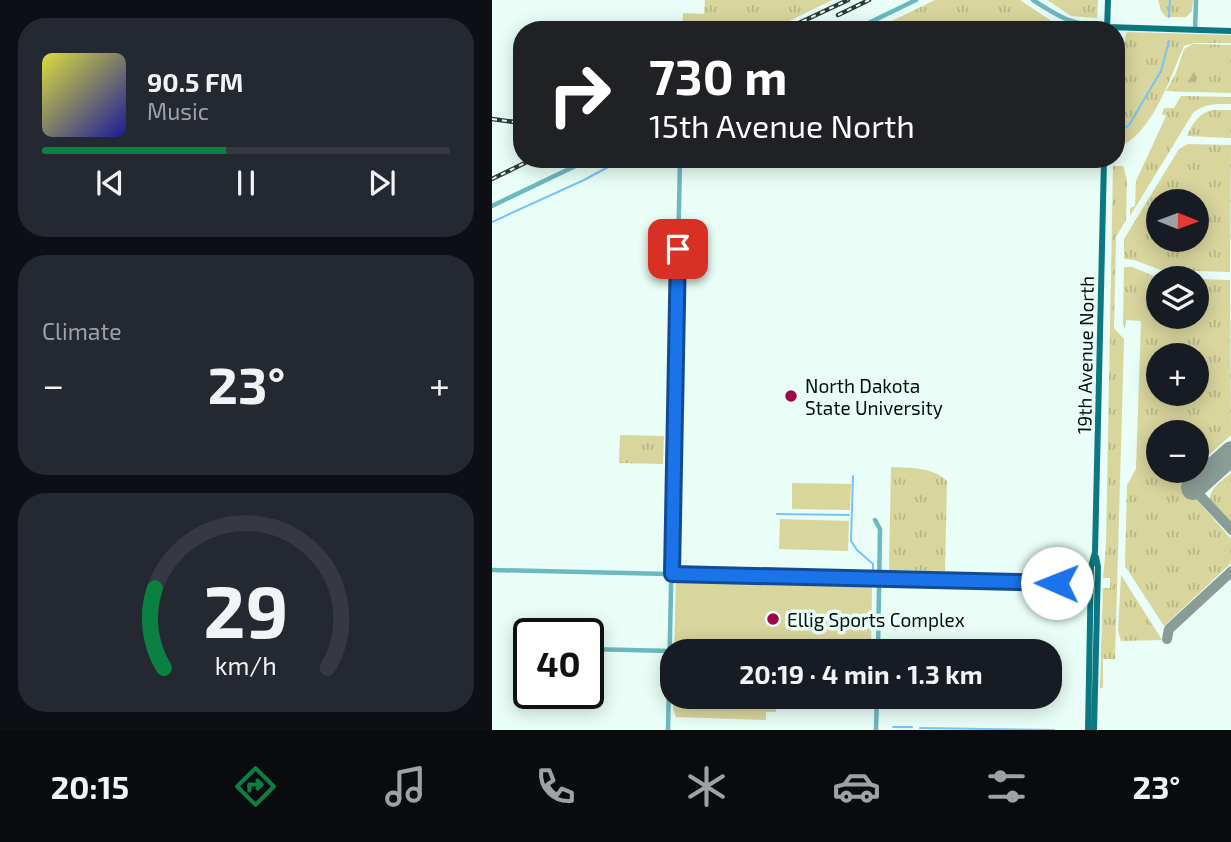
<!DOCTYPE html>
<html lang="en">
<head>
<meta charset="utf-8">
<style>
  body { margin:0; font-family:"Exo 2",sans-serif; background:#242831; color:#f1f3f6; height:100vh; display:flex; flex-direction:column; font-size:26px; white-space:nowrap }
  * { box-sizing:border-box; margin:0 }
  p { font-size:23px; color:#9ea1a6 }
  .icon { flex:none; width:38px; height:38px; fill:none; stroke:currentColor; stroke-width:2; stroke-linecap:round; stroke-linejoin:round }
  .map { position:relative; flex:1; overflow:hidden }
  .sheet { display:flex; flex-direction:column; gap:18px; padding:18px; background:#0d0f14; width:492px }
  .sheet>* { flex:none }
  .top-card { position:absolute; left:21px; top:21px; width:612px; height:147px; border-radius:28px; box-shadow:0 4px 18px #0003; background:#202124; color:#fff; overflow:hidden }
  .needle { width:46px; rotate:91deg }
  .controls { position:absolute; left:654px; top:189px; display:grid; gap:14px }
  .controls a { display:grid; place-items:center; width:63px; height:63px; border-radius:50%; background:#171b24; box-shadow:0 4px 18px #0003; font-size:35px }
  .speed { position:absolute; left:21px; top:618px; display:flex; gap:14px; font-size:35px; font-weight:700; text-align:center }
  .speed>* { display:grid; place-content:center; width:91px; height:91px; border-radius:50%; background:#171b24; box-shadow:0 4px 18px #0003; line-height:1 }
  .speed .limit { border:4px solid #111; border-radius:10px; background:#fff; color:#111 }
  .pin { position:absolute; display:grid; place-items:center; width:60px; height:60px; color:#fff; margin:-30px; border-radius:14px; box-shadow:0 4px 10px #0006 }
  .me { position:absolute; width:77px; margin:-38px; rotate:271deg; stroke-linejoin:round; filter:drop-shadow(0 0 5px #0008) }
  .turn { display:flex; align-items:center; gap:24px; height:147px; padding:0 21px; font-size:32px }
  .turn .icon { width:91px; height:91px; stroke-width:2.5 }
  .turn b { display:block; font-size:49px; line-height:60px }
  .big { font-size:52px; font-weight:700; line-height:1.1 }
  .sheet .card { flex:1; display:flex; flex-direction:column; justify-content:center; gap:10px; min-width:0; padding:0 24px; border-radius:28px; background:#242831 }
  .sheet .dial { align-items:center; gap:0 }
  .dial svg { height:182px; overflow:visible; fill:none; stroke:#363941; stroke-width:7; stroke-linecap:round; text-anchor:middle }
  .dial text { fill:#f1f3f6; stroke:none }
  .song { display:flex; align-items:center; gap:21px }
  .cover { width:84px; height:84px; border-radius:10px; background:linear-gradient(135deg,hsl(60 70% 55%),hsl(240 70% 35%)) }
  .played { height:7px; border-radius:4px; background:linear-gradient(90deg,#0b8043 45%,#363941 45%) }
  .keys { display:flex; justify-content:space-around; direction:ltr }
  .heat { display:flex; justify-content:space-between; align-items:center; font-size:38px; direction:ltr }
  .trip { position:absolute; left:168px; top:639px; width:402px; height:70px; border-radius:28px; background:#171b24; box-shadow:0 4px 18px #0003; font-weight:700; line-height:70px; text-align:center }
  .tab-bar { display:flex; height:112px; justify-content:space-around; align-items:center; background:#090b0e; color:#9ea1a6 }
  .tab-bar .icon { width:49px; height:49px }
  .tab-bar .on { color:#0b8043 }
  .tab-bar b { font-size:32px; color:#f1f3f6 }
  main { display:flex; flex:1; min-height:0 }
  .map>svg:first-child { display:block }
  .grass { fill:url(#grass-tufts); fill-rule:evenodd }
  .forest { fill:url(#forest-firs) }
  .pitch { fill:#d8d59d }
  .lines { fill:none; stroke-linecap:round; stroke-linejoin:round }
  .stream { stroke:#73c5fa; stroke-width:2 }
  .taxiway { stroke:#8a9c96; stroke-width:10 }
  .runway { stroke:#8a9c96; stroke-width:24 }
  .minor { stroke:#6cb8c1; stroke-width:4.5 }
  .major { stroke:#0c7882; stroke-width:6 }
  .rail-casing { stroke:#2c3a36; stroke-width:4.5 }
  .rail { stroke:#e8fef6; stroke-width:2; stroke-dasharray:5; stroke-linecap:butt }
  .route-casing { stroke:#114b97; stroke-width:18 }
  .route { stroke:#1a73e8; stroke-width:12 }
  .poi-dot { fill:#a0074a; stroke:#e8fef6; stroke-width:2.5 }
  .labels { text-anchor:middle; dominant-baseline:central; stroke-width:7; stroke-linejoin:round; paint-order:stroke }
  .street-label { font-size:19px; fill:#030f0b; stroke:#e8fef6 }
  .poi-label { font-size:19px; fill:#030f0b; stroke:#e8fef6; text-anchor:start }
</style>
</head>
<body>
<main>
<section class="sheet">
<div class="card">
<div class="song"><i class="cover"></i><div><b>90.5 FM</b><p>Music</p></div></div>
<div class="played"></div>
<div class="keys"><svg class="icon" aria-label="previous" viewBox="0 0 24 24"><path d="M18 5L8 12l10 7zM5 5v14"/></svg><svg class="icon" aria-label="pause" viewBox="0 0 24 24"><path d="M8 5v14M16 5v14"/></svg><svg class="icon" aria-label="next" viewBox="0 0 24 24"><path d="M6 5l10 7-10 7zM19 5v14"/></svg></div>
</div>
<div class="card"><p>Climate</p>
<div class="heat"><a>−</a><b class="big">23°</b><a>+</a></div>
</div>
<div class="card dial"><svg viewBox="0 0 100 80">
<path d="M14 69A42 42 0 1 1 86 69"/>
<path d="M14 69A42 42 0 0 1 10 34" stroke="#0b8043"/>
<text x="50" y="56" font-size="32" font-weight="700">29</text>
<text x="50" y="72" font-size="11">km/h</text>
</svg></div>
</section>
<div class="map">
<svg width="740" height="730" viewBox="0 0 740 730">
  <defs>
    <pattern id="grass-tufts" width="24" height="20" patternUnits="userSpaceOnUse" patternTransform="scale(1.75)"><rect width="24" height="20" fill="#d8d59d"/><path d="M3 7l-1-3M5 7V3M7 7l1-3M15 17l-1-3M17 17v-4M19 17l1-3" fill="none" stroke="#b8b686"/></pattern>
    <pattern id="forest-firs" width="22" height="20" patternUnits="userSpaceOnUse" patternTransform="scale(1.75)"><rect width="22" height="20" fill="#d8d59d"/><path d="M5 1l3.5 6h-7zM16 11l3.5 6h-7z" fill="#b8b686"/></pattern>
  </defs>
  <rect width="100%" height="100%" fill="#e8fef6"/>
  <!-- grass -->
  <path class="grass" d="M213 0H340L279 30H190L191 13 212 14Z
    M443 0H528L573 30H381Z
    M555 0H606L605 18 579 16Z
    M666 0H701L700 11 694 17H674L669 11Z
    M635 32 739 35V43H702L692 46C678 78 660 135 625 148L627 57Z
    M701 44 739 45V93L674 91 684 73 692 49Z
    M689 96 739 97V104C724 104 713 103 701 113L638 216V208L643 206 644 181 674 116 670 114 672 108H682Z
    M720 110H739V138L695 136C700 124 707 113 720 110Z
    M696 144 739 145 738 272 669 270 642 260 632 259V239L687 149ZM667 201H705V240H667Z
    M621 166H631L635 180 634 220 624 237 622 328 632 339 623 659H611V687L608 689 611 588H618V578H611L614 546Z
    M632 267H640L667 278H685H667V317H705V279L738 280 739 435 705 466V432H667V471H700L689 481 739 539V563L672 626 633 566 635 485 644 469 649 321 634 320 633 329 631 324ZM667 355H705V394H667Z
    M128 435 172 436 171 464 127 463Z
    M399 467C418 468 441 467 455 481L453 571 397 570Z
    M739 473V524L718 500C718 487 730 481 739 473Z
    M629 575 670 640 629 641 626 631Z"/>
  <!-- forest -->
  <path class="forest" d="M704 48 717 52 699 92 681 91 699 50Z"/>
  <!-- pitch -->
  <path class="pitch" d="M300 483 359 484 358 510 300 509Z
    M288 519 357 521 356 551 287 549Z
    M184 582 380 587 379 651H182Z
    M181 697 378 696V703L284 701V712H274V720L184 717 181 709Z"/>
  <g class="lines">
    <!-- stream -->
    <path class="stream" d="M677 17 678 0
      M625 133 637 125 669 71 677 41
      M0 222 92 180 118 166 137 159
      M361 476 359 541 365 550 381 564V571
      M285 514 357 515
      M401 727H420
      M428 728 562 730"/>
    <!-- taxiway -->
    <path class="taxiway" d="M701 488 740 530
      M675 639 677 629 740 571"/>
    <!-- runway -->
    <path class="runway" d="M701 488 740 453"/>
    <!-- minor -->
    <path class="minor" d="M541 0C572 20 579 24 616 27
      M362 30 424 0
      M703 30 704 0
      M0 206 98 159
      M383 520 388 529 386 651
      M0 570 605 584
      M96 649 178 651
      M176 730 188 159
      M384 730 385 696"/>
    <!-- major -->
    <path class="major" d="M616 27 740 31
      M615 30 616 0
      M596 730 599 567 603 552 612 159
      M602 730 606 567 604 557"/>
    <!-- rail casing -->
    <g class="rail-casing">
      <path id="rail" d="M346 15 377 0
        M292 30 356 0
        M0 119 30 123
        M0 179 41 159"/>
    </g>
    <!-- rail -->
    <use href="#rail" class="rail"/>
  </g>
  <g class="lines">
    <!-- route casing -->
    <g class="route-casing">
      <path id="route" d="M186 249 180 574 565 583"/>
    </g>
    <!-- route -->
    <use href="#route" class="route"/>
  </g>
  <!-- markers -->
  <g class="poi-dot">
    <circle cx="299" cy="396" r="7"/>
    <circle cx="281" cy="619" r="7"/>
  </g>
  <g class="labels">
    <!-- street labels -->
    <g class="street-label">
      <text transform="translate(593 355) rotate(-89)">19th Avenue North</text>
    </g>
    <!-- poi labels -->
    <g class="poi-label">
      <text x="313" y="385">North Dakota<tspan x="313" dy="22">State University</tspan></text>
      <text x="295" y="619">Ellig Sports Complex</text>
    </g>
  </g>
</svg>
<div class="controls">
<a><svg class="needle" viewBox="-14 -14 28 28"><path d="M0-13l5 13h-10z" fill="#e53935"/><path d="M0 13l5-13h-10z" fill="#9ea1a6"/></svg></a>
<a><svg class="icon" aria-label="layers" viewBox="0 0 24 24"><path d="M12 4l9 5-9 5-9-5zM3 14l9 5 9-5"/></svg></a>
<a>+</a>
<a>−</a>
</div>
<div class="speed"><div class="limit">40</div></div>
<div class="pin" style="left:186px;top:249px;background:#d93025"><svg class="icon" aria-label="arrive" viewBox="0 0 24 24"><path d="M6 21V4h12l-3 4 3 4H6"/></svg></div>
<svg class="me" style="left:565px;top:583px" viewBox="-20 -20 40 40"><circle r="19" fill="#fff"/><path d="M0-13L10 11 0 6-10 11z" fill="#1a73e8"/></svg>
<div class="trip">20:19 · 4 min · 1.3 km</div>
<div class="top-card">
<div class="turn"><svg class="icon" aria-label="right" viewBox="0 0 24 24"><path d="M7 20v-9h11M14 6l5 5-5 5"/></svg><div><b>730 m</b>15th Avenue North</div></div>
</div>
</div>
</main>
<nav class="tab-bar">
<b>20:15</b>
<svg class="icon on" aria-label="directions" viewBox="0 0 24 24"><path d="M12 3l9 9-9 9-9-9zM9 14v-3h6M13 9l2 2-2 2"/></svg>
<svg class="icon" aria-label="music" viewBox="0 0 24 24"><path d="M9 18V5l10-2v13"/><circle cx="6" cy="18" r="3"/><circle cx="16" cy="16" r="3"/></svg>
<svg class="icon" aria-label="phone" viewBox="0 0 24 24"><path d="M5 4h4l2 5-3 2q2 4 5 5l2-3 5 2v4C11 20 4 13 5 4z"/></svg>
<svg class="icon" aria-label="climate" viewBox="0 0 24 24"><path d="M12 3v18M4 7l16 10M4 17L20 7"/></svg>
<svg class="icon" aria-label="car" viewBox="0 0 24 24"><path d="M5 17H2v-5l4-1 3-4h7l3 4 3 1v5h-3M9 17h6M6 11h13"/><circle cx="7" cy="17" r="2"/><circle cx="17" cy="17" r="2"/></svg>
<svg class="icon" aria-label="filters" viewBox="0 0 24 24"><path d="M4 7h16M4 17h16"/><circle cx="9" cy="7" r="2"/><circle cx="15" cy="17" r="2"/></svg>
<b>23°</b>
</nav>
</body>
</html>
